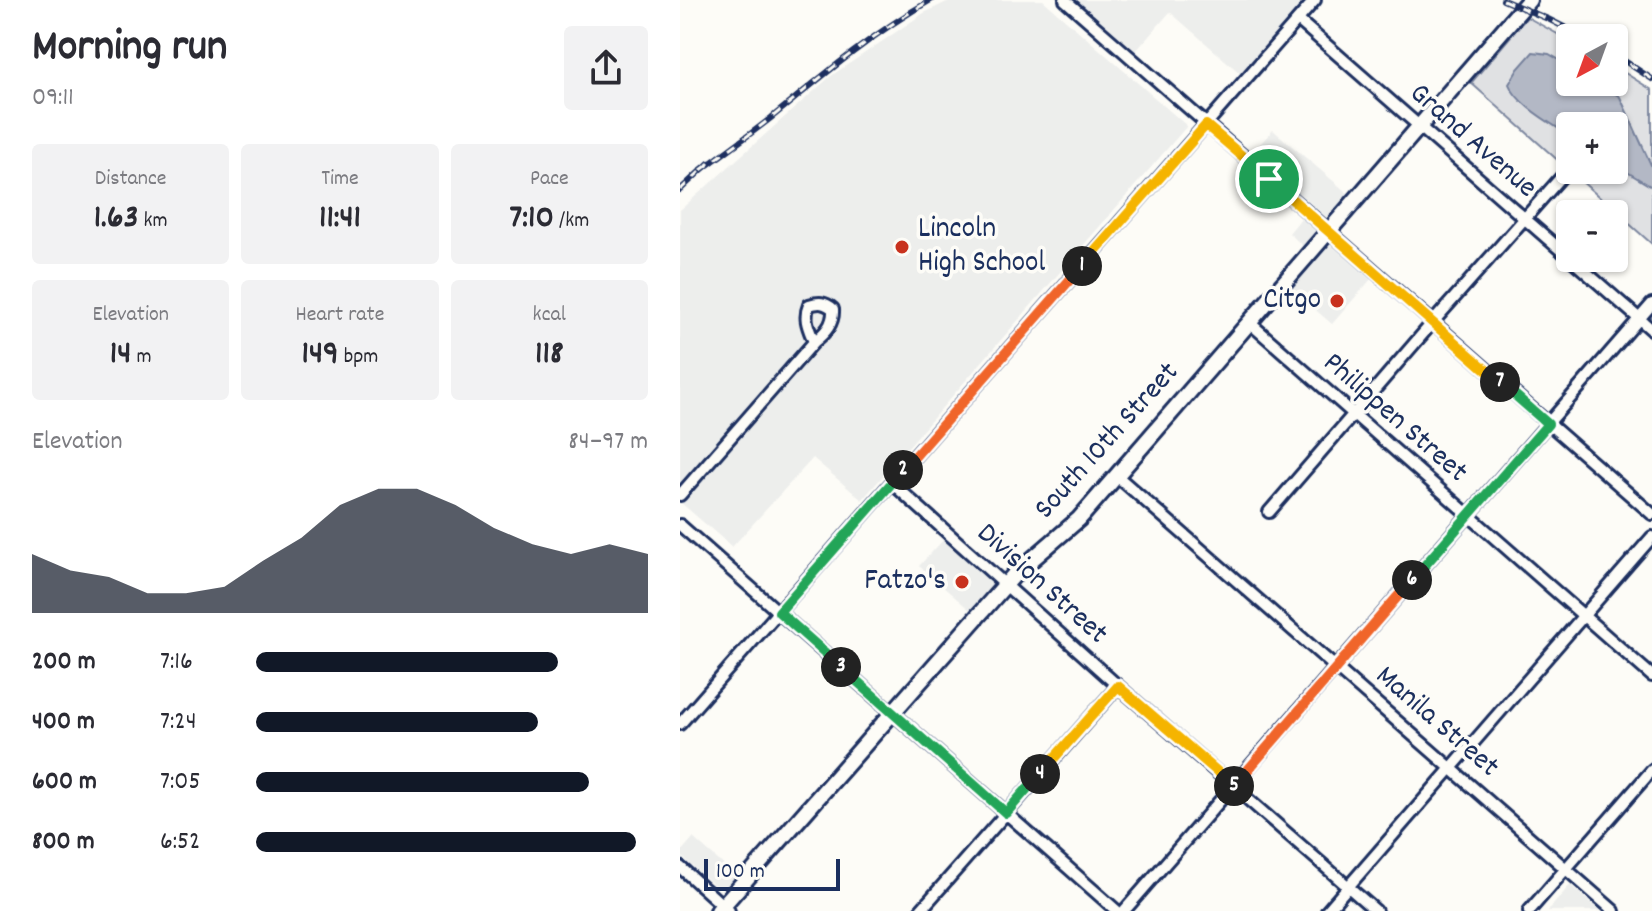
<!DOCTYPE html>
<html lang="en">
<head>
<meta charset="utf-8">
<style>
  body { margin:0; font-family:Dekko,sans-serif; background:#f2f2f3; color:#2b2b33; height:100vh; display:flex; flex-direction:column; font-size:30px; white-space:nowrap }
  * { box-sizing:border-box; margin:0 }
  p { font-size:26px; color:#7c7c81 }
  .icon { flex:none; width:44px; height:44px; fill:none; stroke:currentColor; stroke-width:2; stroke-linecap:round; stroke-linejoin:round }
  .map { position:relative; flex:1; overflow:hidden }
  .details { display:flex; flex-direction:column; background:#fff; width:680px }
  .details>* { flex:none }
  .needle { width:52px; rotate:221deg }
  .tools { position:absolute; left:876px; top:24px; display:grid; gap:16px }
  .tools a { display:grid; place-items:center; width:72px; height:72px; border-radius:8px; background:#fff; box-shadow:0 2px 6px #0004; font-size:40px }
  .scale { position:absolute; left:24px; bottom:20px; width:136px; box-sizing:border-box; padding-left:8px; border:4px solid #1b2f5e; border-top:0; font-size:22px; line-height:28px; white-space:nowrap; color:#1b2f5e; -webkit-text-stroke:6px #fdfcf7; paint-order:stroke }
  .pin { position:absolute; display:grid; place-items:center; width:68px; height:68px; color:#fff; margin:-34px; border:4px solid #fff; border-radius:50%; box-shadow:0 2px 8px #0007 }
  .km { position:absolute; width:40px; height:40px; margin:-20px; border-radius:50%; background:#222; color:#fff; font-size:22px; line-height:40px; text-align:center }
  .round { display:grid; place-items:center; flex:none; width:84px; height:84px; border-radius:8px; background:#f2f2f3 }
  .summary { display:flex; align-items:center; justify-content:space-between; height:136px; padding:0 32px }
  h1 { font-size:44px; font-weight:800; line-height:60px }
  .stats { display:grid; grid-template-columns:repeat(3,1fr); gap:12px; height:136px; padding:8px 32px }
  .stats div { display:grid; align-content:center; border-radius:8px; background:#f2f2f3; text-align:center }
  .stats b { font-size:34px; font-weight:800 }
  .stats small { font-size:22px; font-weight:400 }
  .stats p { font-size:22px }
  .chart { height:224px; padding:16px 32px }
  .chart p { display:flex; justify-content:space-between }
  .chart svg { width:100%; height:144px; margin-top:8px; fill:#111827; opacity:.7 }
  ul { padding:0 32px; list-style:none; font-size:26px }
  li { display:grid; grid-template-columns:128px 96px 1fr; align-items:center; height:60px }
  li i { height:20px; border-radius:10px; background:#111827 }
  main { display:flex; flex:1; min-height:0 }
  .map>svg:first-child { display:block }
  .built { fill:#edeeec }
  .green { fill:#e0e1e3; stroke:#7e88a0; stroke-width:2; fill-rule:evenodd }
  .water { fill:#b3b8c5; stroke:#76819c; stroke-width:2 }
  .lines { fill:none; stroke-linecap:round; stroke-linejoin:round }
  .street-casing { stroke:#1b2f5e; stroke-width:16 }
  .secondary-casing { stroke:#1b2f5e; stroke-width:20 }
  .street { stroke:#fdfcf7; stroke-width:10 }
  .secondary { stroke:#fdfcf7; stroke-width:14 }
  .rail-casing { stroke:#1b2f5e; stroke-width:6 }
  .rail { stroke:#fdfcf7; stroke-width:3; stroke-dasharray:9; stroke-linecap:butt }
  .split-1-casing { stroke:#fff; stroke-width:16 }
  .split-2-casing { stroke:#fff; stroke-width:16 }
  .split-3-casing { stroke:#fff; stroke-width:16 }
  .split-4-casing { stroke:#fff; stroke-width:16 }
  .split-5-casing { stroke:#fff; stroke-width:16 }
  .split-6-casing { stroke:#fff; stroke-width:16 }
  .split-7-casing { stroke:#fff; stroke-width:16 }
  .split-8-casing { stroke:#fff; stroke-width:16 }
  .split-1 { stroke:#f5b400; stroke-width:10 }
  .split-2 { stroke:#f0652b; stroke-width:10 }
  .split-3 { stroke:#22a559; stroke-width:10 }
  .split-4 { stroke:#22a559; stroke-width:10 }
  .split-5 { stroke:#f5b400; stroke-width:10 }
  .split-6 { stroke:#f0652b; stroke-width:10 }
  .split-7 { stroke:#22a559; stroke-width:10 }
  .split-8 { stroke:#f5b400; stroke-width:10 }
  .poi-dot { fill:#c8321e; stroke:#fdfcf7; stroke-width:3 }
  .labels { text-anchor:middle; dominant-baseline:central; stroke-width:7; stroke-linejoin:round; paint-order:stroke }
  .street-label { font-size:30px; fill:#1b2f5e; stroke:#fdfcf7 }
  .poi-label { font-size:30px; fill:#1b2f5e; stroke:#fdfcf7; text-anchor:end }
</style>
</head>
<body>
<main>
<section class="details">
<div class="summary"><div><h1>Morning run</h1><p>09:11</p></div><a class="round"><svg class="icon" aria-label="share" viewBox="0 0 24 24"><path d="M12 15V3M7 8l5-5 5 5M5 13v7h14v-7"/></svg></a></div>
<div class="stats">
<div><p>Distance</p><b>1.63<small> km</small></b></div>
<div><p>Time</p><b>11:41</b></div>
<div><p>Pace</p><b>7:10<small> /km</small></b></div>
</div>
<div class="stats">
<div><p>Elevation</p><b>14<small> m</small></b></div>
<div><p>Heart rate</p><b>149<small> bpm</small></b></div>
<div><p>kcal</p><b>118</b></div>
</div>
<div class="chart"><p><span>Elevation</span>84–97 m</p>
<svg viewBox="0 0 160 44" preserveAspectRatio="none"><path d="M0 44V26L10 31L20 33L30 38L40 38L50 36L60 28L70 21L80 11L90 6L100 6L110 11L120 18L130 23L140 26L150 23L160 26V44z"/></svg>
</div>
<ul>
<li><b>200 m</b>7:16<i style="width:77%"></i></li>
<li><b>400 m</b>7:24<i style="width:72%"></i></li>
<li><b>600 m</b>7:05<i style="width:85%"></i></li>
<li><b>800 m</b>6:52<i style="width:97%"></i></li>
</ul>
</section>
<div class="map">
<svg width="972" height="911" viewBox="0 0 972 911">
  <rect width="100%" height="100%" fill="#fdfcf7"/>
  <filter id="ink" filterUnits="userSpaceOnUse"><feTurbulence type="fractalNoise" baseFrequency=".0125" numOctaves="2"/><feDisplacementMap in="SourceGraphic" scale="16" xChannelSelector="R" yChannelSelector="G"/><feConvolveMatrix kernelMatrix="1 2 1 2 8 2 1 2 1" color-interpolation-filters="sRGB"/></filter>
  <g filter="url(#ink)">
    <!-- built -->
    <g class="built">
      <polygon points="271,0 363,0 507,126 182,500 133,458 52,547 0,502 0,210 151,76 244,13"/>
      <polygon points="397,0 625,0 561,74 490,12 456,51"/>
      <polygon points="593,130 671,196 625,248 609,233 632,205 572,153"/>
      <polygon points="653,245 692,278 652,324 611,289 646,248"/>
      <polygon points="266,537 315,582 291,611 239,566"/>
      <polygon points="13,838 56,876 47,887 43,889 36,887 0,855 0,853"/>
      <polygon points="890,885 920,911 868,911"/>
    </g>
    <!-- green -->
    <path class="green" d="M847 17 890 41V82H934V66L972 90V244L791 83ZM890 126H934V170H890Z"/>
    <!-- water -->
    <path class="water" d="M853 52 869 54 890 66V82H918L940 97 972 167V187L934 164V126H890V136C871 123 837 105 829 84L838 69Z"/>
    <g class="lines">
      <defs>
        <g id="street">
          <polyline points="385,0 972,514"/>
          <polyline points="618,20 972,330"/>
          <polyline points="570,323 972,676"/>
          <polyline points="437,476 934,911"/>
          <polyline points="212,483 438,686 696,911"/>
          <path d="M0 495 134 342C145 333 154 324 153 309 145 302 139 302 129 305 123 319 129 329 134 342"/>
          <polyline points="589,512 753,322 884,174"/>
          <polyline points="0,525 437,911"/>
          <polyline points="0,724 635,0"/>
          <polyline points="0,867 49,911"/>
          <polyline points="240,911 438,686"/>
          <polyline points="444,911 972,304"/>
          <polyline points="647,911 972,537"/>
          <polyline points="849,911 972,770"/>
        </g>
        <polyline id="secondary" points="38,911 334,575 399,519 849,0"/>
      </defs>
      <!-- street casing -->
      <use href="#street" class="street-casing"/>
      <!-- secondary casing -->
      <use href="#secondary" class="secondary-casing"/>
      <!-- street -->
      <use href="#street" class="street"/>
      <!-- secondary -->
      <use href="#secondary" class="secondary"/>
      <defs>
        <g id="rail">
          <polyline points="823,0 868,19 906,38"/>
          <polyline points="934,54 972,79"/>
          <path d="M21 170C44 153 68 136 91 118 142 76 193 33 251 0"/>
          <polyline points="0,190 29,163"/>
        </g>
      </defs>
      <!-- rail casing -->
      <use href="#rail" class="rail-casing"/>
      <!-- rail -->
      <use href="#rail" class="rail"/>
    </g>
  </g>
  <g class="lines" filter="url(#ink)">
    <defs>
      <polyline id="split-1" points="402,266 526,125 589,179"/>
      <polyline id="split-2" points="223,470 402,266"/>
      <polyline id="split-3" points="161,667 99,612 223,470"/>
      <polyline id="split-4" points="161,667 326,813 360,774"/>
      <polyline id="split-5" points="360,774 438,686 554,786"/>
      <polyline id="split-6" points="554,786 732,580"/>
      <polyline id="split-7" points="732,580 868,424 820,382"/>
      <polyline id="split-8" points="589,179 820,382"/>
    </defs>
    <!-- split-1 casing -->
    <use href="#split-1" class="split-1-casing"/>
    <!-- split-2 casing -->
    <use href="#split-2" class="split-2-casing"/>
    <!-- split-3 casing -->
    <use href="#split-3" class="split-3-casing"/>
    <!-- split-4 casing -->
    <use href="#split-4" class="split-4-casing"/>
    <!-- split-5 casing -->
    <use href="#split-5" class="split-5-casing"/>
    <!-- split-6 casing -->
    <use href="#split-6" class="split-6-casing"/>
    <!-- split-7 casing -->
    <use href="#split-7" class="split-7-casing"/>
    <!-- split-8 casing -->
    <use href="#split-8" class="split-8-casing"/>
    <!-- split-1 -->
    <use href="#split-1" class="split-1"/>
    <!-- split-2 -->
    <use href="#split-2" class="split-2"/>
    <!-- split-3 -->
    <use href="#split-3" class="split-3"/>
    <!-- split-4 -->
    <use href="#split-4" class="split-4"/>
    <!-- split-5 -->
    <use href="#split-5" class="split-5"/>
    <!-- split-6 -->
    <use href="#split-6" class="split-6"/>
    <!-- split-7 -->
    <use href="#split-7" class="split-7"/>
    <!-- split-8 -->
    <use href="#split-8" class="split-8"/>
  </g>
  <!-- markers -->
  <g class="poi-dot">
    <circle cx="222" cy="247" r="8"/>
    <circle cx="657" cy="301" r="8"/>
    <circle cx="282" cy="582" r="8"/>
  </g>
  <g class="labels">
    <!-- street labels -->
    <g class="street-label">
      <text transform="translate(792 142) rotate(41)">Grand Avenue</text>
      <text transform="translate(714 419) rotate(41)">Philippen Street</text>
      <text transform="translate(428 442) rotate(-48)">South 10th Street</text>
      <text transform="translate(361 585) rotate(42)">Division Street</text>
      <text transform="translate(756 723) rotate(41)">Manila Street</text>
    </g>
    <!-- poi labels -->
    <g class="poi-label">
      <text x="238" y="230" text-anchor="start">Lincoln<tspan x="238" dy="34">High School</tspan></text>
      <text x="641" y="301">Citgo</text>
      <text x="266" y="582">Fatzo's</text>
    </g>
  </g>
</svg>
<div class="tools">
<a><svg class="needle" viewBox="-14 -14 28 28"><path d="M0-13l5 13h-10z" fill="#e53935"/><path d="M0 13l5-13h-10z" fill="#7c7c81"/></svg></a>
<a>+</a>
<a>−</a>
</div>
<div class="scale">100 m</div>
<div class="pin" style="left:589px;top:179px;background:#1e9e55"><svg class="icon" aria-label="arrive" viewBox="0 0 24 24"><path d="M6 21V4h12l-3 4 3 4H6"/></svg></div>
<b class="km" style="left:402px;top:266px">1</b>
<b class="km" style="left:223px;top:470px">2</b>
<b class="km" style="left:161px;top:667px">3</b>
<b class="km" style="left:360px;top:774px">4</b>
<b class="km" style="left:554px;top:786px">5</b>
<b class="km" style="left:732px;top:580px">6</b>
<b class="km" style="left:820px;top:382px">7</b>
</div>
</main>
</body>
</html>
